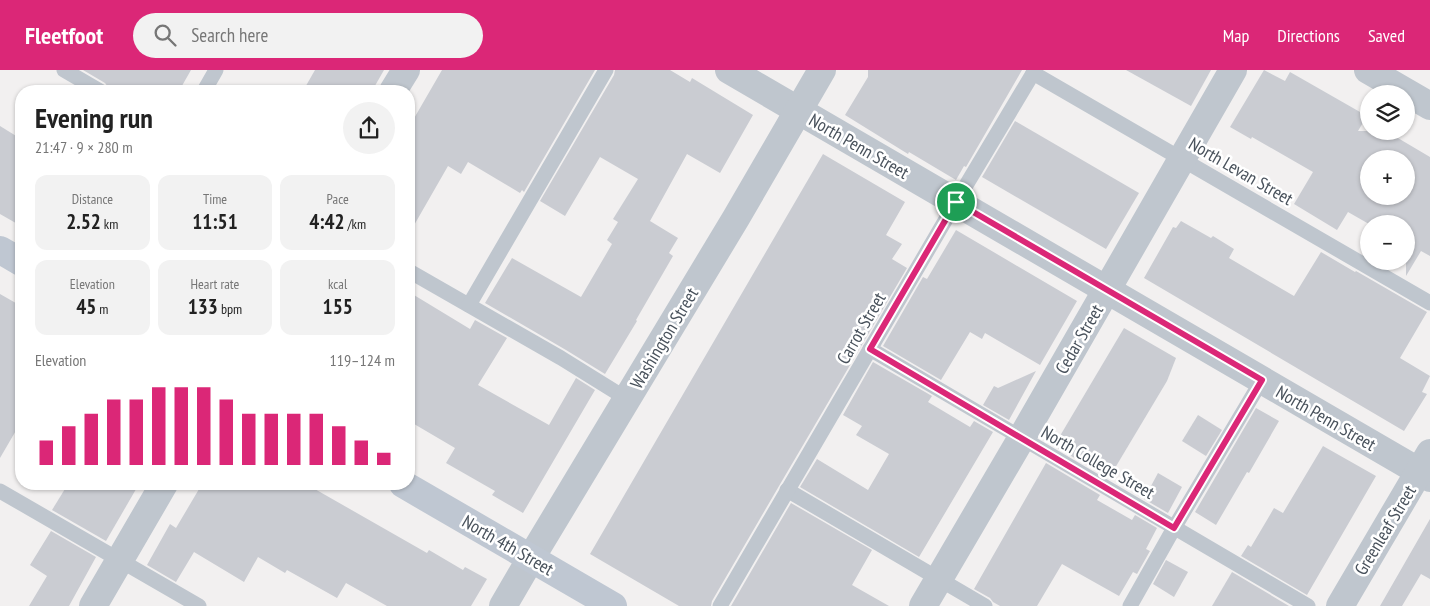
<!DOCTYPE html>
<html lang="en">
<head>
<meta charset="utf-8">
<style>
  body { margin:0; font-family:"PT Sans Narrow",sans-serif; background:#f2f2f2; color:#222; height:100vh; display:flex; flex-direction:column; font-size:19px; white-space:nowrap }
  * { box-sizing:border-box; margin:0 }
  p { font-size:16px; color:#767676 }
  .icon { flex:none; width:28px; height:28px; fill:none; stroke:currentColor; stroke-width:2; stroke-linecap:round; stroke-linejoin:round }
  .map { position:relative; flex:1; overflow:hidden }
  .side { position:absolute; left:15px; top:15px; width:400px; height:405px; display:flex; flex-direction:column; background:#fff; border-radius:20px; box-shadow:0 1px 4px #0004 }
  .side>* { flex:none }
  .buttons { position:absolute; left:1360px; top:15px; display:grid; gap:10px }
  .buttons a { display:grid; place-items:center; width:55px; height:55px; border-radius:50%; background:#fff; box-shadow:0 1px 4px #0004; font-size:25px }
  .pin { position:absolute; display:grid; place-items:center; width:42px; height:42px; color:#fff; margin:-21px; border:2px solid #fff; border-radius:50%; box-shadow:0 1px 5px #0007 }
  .round { display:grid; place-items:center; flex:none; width:52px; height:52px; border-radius:26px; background:#f2f2f2 }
  .overview { display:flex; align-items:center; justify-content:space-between; height:85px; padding:0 20px }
  h1 { font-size:28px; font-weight:600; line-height:38px }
  .metrics { display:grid; grid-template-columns:repeat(3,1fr); gap:8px; height:85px; padding:5px 20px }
  .metrics div { display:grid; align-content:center; border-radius:12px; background:#f2f2f2; text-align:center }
  .metrics b { font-size:21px; font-weight:600 }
  .metrics small { font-size:14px; font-weight:400 }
  .metrics p { font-size:14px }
  .chart { height:140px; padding:10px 20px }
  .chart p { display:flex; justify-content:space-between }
  .chart svg { width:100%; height:90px; margin-top:5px; stroke:#db2777; stroke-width:6 }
  header { display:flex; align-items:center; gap:30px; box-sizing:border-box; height:70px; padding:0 25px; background:#db2777; color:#fff }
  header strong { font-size:24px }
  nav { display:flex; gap:28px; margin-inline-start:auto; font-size:18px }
  .search { width:350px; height:45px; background:#f2f2f2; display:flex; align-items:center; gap:12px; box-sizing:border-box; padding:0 18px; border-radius:28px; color:#767676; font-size:19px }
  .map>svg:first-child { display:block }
  .building { fill:#caccd2; fill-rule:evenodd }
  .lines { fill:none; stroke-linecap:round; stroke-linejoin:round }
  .lane { stroke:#bfc6ce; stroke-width:15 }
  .street { stroke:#bfc6ce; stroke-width:28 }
  .secondary { stroke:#bfc7d2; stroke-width:28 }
  .route-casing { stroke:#fff; stroke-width:10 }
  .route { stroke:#db2777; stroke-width:6 }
  .labels { text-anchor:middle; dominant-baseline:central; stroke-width:5; stroke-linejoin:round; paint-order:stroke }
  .street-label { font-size:18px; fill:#49525c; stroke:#fff }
</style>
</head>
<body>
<header>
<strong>Fleetfoot</strong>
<div class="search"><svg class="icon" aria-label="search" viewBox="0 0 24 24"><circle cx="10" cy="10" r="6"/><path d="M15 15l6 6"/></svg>Search here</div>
<nav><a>Map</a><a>Directions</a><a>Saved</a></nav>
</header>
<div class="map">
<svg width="1430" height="536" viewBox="0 0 1430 536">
  <rect width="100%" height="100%" fill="#f2f0f0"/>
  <!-- building -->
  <g class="building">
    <polygon points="83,0 191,0 179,21 109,21 108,17 105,13"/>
    <polygon points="315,0 384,0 372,21 303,21"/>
    <polygon points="442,0 595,0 524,122 522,120 520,123 468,92 461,104 448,96 409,164 409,57"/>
    <polygon points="615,0 670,0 690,12 692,8 753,45 720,103 687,84 650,151 678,168 669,183 673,186 636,250 637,251 605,304 566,280 485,233 512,188 581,227 612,174 607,170 618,152 613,149 638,109 600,87 565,146 540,131 614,5"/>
    <polygon points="868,0 1022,0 966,97 964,96 956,110 909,82 908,84 845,45 868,7"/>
    <polygon points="1126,0 1211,0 1191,36"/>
    <path d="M1264 0 1285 11 1290 2 1367 46 1358 61H1386L1430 87V186L1421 181 1406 206V154H1369L1348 142 1337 160 1294 134 1313 102 1252 67 1251 69 1230 57ZM1369 89H1406V126H1369Z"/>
    <polygon points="1015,51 1139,123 1106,179 982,107"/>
    <polygon points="0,56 21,69 21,156 0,144"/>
    <polygon points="823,84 905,132 886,165 902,174 892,189 907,198 779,416 712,531 711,536 679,536 590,484"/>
    <polygon points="1181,151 1211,168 1213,166 1234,179 1229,188 1294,226 1321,182 1355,202 1356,201 1427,242 1400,288 1430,306 1422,322 1427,324 1404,361 1144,208 1173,157 1176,158"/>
    <polygon points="956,160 1077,231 1040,295 985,263 982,269 970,262 941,310 883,276 923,207 927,209"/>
    <polygon points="409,222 470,259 475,250 507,268 478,315 549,355 576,308 595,320 523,443 492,425 495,421 446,393 455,378 409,351"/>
    <polygon points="0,224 21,236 21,352 0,388"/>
    <polygon points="1124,258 1176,288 1167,311 1109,408 1054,376"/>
    <polygon points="873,292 932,326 928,332 970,357 974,351 993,362 919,487 800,417 817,389 868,420 889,384 856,365 862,356 843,345"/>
    <polygon points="1036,301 1009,350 983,335 994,316 998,318"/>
    <polygon points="1256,338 1279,351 1249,403 1247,402 1216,455 1195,442"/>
    <polygon points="1198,345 1222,360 1206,386 1182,371"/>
    <polygon points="1323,376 1376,406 1307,525 1241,486 1248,475 1251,477 1274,438 1283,443"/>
    <polygon points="1046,393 1100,425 1097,430 1132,450 1135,445 1157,458 1146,479 1150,481 1137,504 1133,502 1119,526 1062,494 1037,536 1000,536 993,532 990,528 974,519"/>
    <polygon points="1158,403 1182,417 1168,443 1144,429"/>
    <polygon points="68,414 139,414 106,471 52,440"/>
    <polygon points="202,414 306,414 427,483 429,480 463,500 465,497 487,509 471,536 387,536 346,513 337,528 287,500 285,503 258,487 244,512 194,482 176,512 147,495 170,454 176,458"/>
    <polygon points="791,433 872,480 852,515 889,536 731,536"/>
    <polygon points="1430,449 1430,509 1421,504 1402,536 1380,536"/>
    <polygon points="51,461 96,487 69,536 29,536 47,506 30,495"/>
    <polygon points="1166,490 1188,502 1174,527 1153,514"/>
    <polygon points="1232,502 1289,536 1212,536"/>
  </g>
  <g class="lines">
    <!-- lane -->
    <g class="lane">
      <polyline points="64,0 100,21"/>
      <polyline points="1033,3 1430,233"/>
      <polyline points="204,21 216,0"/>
      <polyline points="409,201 561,288 627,329"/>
      <polyline points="469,235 606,0"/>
      <polyline points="870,279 1308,536"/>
      <polyline points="787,420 985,536"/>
      <polyline points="0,421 199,536"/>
      <polyline points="720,536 956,132 1035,0"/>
      <polyline points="1130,536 1174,458 1262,310"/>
    </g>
    <!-- street -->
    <g class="street">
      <polyline points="729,0 1430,408"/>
      <polyline points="1368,0 1430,36"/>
      <polyline points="393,21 406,0"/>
      <polyline points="93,536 164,414"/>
      <polyline points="503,536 531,488 736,148 822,0"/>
      <polyline points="923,536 1021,369 1233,0"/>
      <polyline points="1340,536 1430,383"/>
    </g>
    <!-- secondary -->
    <g class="secondary">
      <polyline points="0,180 21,192"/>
      <polyline points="403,414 613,536"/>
    </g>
  </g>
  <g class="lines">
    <defs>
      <polygon id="route" points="956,132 1262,310 1174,458 870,279"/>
    </defs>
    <!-- route casing -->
    <use href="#route" class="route-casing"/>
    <!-- route -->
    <use href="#route" class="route"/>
  </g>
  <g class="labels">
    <!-- street labels -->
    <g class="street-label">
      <text transform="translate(859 76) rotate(30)">North Penn Street</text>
      <text transform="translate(1241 101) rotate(30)">North Levan Street</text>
      <text transform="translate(861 258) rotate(-60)">Carrot Street</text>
      <text transform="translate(664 268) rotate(-59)">Washington Street</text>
      <text transform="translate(1079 269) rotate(-60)">Cedar Street</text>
      <text transform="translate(1326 348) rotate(30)">North Penn Street</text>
      <text transform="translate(1098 392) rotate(30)">North College Street</text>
      <text transform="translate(1385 460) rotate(-59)">Greenleaf Street</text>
      <text transform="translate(508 475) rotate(30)">North 4th Street</text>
    </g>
  </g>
</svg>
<div class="buttons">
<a><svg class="icon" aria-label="layers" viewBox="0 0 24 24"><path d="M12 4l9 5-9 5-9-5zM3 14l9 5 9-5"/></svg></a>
<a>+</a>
<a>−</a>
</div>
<div class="pin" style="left:956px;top:132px;background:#1e9e55"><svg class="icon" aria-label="arrive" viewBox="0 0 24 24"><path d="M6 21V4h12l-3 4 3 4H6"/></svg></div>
<section class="side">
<div class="overview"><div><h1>Evening run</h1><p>21:47 · 9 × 280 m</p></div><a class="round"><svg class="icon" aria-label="share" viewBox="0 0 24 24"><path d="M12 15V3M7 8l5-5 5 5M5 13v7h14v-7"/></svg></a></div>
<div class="metrics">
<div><p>Distance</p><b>2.52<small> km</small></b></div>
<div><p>Time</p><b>11:51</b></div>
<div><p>Pace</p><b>4:42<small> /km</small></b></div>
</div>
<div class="metrics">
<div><p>Elevation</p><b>45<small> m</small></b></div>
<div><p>Heart rate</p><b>133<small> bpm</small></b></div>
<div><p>kcal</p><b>155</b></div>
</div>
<div class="chart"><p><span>Elevation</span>119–124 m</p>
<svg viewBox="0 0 160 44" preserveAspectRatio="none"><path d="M5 44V32M15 44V25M25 44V19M35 44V12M45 44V12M55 44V6M65 44V6M75 44V6M85 44V12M95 44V19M105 44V19M115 44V19M125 44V19M135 44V25M145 44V32M155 44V38"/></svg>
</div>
</section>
</div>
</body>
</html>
